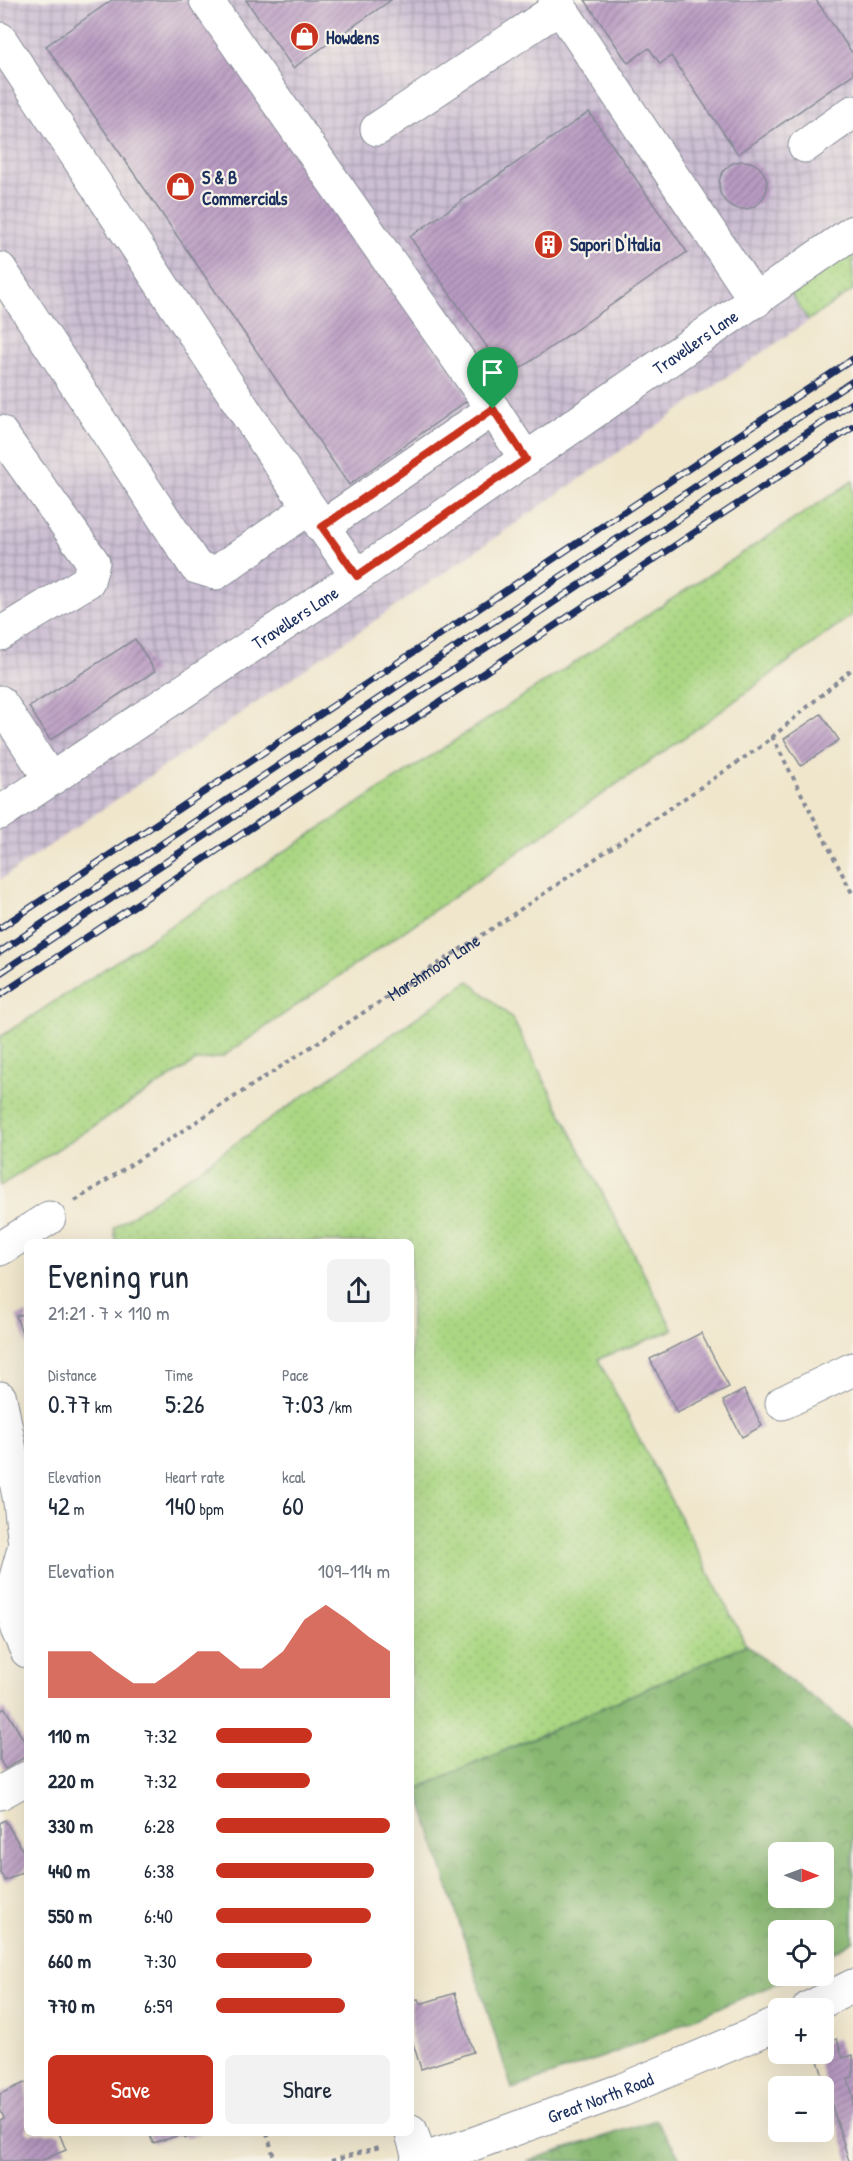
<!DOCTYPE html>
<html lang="en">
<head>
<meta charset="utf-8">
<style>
  body { margin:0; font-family:"Patrick Hand",sans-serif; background:#f2f2f3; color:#1f2937; height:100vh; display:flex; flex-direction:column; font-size:22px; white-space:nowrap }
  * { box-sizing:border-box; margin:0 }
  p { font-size:20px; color:#747a83 }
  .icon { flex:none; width:33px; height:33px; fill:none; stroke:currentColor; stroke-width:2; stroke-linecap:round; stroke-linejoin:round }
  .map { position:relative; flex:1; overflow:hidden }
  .details { position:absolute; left:24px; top:1239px; width:390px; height:897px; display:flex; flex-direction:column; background:#fff; border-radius:9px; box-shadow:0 6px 24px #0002 }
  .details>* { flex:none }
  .needle { width:39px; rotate:91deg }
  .buttons { position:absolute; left:768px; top:1842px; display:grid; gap:12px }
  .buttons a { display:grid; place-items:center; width:66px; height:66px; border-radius:9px; background:#fff; box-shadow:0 6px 24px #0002; font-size:30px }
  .pin { position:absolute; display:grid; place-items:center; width:51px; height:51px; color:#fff; margin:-62px -26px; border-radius:50% 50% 50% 0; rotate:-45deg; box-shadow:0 0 6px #0007 }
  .pin .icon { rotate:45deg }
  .round { display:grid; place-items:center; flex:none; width:63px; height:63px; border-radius:9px; background:#f2f2f3 }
  .head { display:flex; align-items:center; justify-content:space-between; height:102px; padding:0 24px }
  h1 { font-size:33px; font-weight:600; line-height:45px }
  .stats { display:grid; grid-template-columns:repeat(3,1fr); gap:9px; height:102px; padding:6px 24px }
  .stats div { display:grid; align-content:center }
  .stats b { font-size:26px; font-weight:600 }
  .stats small { font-size:16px; font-weight:400 }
  .stats p { font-size:16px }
  .chart { height:168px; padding:12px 24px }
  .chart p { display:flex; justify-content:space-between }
  .chart svg { width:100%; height:108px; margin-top:6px; fill:#c8321e; opacity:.7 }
  .action { display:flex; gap:12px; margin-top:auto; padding:12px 24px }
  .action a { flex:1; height:69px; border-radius:9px; background:#c8321e; color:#fff; font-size:24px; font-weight:600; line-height:69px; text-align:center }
  .action a+a { background:#f2f2f3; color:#1f2937 }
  ul { padding:0 24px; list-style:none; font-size:20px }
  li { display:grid; grid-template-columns:96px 72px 1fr; align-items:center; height:45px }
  li i { height:15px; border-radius:8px; background:#c8321e }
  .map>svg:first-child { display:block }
  .industrial { fill:url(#industrial-grid) }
  .grass { fill:url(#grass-dots); stroke:#638370; stroke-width:1.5 }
  .forest { fill:url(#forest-crowns); stroke:#527468; stroke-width:1.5; fill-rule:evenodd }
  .building { fill:url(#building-hatch) }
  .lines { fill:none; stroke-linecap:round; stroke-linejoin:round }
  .minor-casing { stroke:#868a95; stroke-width:35 }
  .major-casing { stroke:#868a95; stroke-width:35 }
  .path { stroke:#868a95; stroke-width:4; stroke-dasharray:4.5 4.5; stroke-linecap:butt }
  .minor { stroke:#fff; stroke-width:33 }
  .major { stroke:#fff; stroke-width:33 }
  .rail-casing { stroke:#1b2f5e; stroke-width:7 }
  .rail { stroke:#f7f3e8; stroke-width:4.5; stroke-dasharray:14; stroke-linecap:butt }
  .route-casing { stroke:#fff; stroke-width:12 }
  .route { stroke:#c8321e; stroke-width:8 }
  .labels { text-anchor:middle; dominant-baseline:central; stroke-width:4.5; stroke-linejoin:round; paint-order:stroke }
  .poi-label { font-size:18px; font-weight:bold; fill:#1b2f5e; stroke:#f7f3e8; text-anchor:start }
  .street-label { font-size:18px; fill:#1b2f5e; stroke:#f7f3e8 }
</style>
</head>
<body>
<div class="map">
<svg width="853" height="2161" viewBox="0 0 853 2161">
  <defs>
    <pattern id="industrial-grid" width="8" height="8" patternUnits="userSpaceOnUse" patternTransform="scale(1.5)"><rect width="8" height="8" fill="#ccbed3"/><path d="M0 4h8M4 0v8" fill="none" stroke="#a59bae"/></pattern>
    <pattern id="grass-dots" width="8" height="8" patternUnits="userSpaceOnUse" patternTransform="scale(1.5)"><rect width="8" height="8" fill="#abd783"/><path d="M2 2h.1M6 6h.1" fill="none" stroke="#93b974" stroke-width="1.8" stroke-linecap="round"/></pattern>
    <pattern id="forest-crowns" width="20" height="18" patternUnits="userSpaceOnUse" patternTransform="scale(1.5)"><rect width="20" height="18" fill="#88b871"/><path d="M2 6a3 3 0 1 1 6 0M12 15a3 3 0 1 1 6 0" fill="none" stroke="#6e9660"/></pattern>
    <pattern id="building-hatch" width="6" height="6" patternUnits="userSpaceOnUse" patternTransform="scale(1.5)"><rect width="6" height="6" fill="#b99bc2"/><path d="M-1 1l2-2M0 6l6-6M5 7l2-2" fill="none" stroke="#967fa1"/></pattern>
  </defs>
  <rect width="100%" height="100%" fill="#f7f3e8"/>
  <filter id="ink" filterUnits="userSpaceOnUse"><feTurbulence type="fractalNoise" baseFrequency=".0167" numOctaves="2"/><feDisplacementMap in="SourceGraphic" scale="12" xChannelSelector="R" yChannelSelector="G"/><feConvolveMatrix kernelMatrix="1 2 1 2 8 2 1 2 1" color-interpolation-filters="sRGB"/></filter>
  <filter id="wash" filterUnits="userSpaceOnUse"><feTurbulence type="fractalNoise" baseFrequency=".008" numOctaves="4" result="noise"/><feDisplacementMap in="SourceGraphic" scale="24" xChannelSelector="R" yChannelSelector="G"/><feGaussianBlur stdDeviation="1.35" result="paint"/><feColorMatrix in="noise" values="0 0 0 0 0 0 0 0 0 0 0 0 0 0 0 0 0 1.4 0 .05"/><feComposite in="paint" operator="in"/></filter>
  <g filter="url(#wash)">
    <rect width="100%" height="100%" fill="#f0e6cc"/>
    <!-- industrial -->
    <polygon class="industrial" points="0,0 853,0 853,290 0,880"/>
    <!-- grass -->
    <g class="grass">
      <polygon points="853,252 853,290 808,320 791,294"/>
      <polygon points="853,481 853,614 695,730 222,1057 196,1061 0,1186 0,1037"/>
      <polygon points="469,981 512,1018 673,1330 598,1359 746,1645 411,1791 411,1242 116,1242 114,1228"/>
    </g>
    <!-- forest -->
    <g class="forest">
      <path d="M746 1645 853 1729V1941L824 1958V1930H778V1976H794L611 2054 512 2089 417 1789ZM778 1852H824V1898H778Z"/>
      <polygon points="656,2120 682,2161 527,2161"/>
    </g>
    <g id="blocks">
      <!-- building -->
      <g class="building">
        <polygon points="112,0 193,0 468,400 349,485 46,46"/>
        <polygon points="246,0 391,0 293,68"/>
        <polygon points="585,0 816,0 853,54 853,74 738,154 671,56 660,64 649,48 628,63"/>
        <polygon points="589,112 687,252 508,377 410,237"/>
        <circle cx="743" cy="185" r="24"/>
        <polygon points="135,639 155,671 50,740 29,707"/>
        <polygon points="821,714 839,740 801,766 784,739"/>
        <polygon points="27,1313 27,1347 16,1316"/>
        <polygon points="701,1333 729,1387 677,1413 650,1359"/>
        <polygon points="744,1390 762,1426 742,1437 723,1401"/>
        <polygon points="5,1708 27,1746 27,1756 5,1769 0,1760 0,1711"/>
        <polygon points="5,1820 27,1858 27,1869 5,1881 0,1872 0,1823"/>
        <polygon points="455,1993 473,2052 421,2069 411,2037 411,2001 418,1999 420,2004"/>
        <polygon points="837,2039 843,2058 853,2055 853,2077 848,2079 853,2096 853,2161 849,2161 816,2054 824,2054 824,2043"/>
        <polygon points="27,2082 27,2133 59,2133 66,2150 40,2161 0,2161 0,2120 4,2118 0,2109 0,2094"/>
        <polygon points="149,2133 200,2133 200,2134 185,2138 184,2134 153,2143"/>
      </g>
    </g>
  </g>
  <g filter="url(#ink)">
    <use href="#blocks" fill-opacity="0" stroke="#868a95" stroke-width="1.5"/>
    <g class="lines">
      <defs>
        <g id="minor">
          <polyline points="206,0 493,409 322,527"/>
          <polyline points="555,0 756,301"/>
          <polyline points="0,39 287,475 357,576"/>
          <polyline points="377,129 560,7"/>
          <polyline points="805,146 853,112"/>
          <polyline points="0,269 196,567 216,573 309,508"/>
          <polyline points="493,409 526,459"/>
          <polyline points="0,432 93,562 88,581 0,634"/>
          <polyline points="0,702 50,779"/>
          <path id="s2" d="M0 813 357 576 853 232"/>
          <polyline points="0,1249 49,1218"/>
          <polyline points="0,1398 20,1502 25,1545 12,1592 17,1629 27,1651"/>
          <polyline points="782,1403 853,1369"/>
          <polyline points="0,1793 27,1778"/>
          <polyline points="411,2131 420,2160"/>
        </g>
        <g id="major">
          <polyline points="809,2008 853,1986"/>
          <path id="s3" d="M417 2161 473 2144 622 2090 778 2024"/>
        </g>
      </defs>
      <!-- minor casing -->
      <use href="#minor" class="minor-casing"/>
      <!-- major casing -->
      <use href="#major" class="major-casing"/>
      <!-- path -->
      <g class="path">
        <polyline points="772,736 853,895"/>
        <path id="s1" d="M75 1201 499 924 763 745 853 668"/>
        <polyline points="267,2133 275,2161"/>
        <polyline points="331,2161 383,2146"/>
      </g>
      <!-- minor -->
      <use href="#minor" class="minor"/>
      <!-- major -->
      <use href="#major" class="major"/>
      <defs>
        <g id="rail">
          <polyline points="0,928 853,359"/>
          <polyline points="0,952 853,381"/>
          <polyline points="0,973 853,402"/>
          <polyline points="0,995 853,427"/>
        </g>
      </defs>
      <!-- rail casing -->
      <use href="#rail" class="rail-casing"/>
      <!-- rail -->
      <use href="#rail" class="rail"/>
    </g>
  </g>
  <g class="lines" filter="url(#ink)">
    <defs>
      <polygon id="route" points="493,409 526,459 357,576 322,527"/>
    </defs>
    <!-- route casing -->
    <use href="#route" class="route-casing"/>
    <!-- route -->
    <use href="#route" class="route"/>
  </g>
  <!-- icons -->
  <defs>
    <symbol id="shop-disc" viewBox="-11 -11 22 22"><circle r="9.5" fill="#c8321e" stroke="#f7f3e8"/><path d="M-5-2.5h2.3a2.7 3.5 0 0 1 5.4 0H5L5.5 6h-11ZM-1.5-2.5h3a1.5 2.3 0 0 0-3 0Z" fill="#fff"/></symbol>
    <symbol id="building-disc" viewBox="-11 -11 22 22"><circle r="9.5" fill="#c8321e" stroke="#f7f3e8"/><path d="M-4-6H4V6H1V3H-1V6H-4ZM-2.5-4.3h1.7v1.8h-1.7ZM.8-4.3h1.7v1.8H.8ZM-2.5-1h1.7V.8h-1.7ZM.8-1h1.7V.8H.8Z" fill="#fff"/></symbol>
  </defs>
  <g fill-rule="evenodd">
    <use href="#shop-disc" x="288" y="20" width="33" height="33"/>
    <use href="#shop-disc" x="164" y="170" width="33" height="33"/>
    <use href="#building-disc" x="532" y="228" width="33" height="33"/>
  </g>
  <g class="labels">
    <!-- poi labels -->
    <g class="poi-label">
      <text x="326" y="37">Howdens</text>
      <text x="202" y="177">S &amp; B<tspan x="202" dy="21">Commercials</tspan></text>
      <text x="570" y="244">Sapori D'Italia</text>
    </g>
    <!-- street labels -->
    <g class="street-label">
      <text stroke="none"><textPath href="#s2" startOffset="840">Travellers Lane</textPath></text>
      <text stroke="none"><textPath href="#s2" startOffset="354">Travellers Lane</textPath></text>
      <text stroke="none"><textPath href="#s1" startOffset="428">Marshmoor Lane</textPath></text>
      <text stroke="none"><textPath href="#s3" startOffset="194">Great North Road</textPath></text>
    </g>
  </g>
</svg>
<div class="buttons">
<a><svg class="needle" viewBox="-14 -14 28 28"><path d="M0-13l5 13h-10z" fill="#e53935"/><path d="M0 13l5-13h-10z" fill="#747a83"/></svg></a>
<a><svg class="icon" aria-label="locate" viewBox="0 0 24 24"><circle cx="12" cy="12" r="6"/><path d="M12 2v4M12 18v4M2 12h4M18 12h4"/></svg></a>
<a>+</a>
<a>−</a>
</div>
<div class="pin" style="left:493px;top:409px;background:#1e9e55"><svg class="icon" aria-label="arrive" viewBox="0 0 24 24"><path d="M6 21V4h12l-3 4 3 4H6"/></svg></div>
<section class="details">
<div class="head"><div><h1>Evening run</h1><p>21:21 · 7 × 110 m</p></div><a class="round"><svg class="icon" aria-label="share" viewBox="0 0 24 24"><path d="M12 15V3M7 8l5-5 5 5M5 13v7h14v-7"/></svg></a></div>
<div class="stats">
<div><p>Distance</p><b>0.77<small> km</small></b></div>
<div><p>Time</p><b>5:26</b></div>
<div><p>Pace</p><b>7:03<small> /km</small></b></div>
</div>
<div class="stats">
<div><p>Elevation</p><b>42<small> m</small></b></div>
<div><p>Heart rate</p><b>140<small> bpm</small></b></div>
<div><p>kcal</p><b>60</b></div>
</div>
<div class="chart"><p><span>Elevation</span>109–114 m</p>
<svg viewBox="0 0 160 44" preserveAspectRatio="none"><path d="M0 44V25L10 25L20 25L30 32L40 38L50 38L60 32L70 25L80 25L90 32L100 32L110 25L120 12L130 6L140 12L150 19L160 25V44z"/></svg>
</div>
<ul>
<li><b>110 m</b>7:32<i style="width:55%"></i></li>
<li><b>220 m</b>7:32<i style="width:54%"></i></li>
<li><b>330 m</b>6:28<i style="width:100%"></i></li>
<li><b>440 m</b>6:38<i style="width:91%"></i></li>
<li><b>550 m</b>6:40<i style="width:89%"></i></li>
<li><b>660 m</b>7:30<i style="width:55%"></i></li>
<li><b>770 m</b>6:59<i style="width:74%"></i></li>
</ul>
<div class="action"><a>Save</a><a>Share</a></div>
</section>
</div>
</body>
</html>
